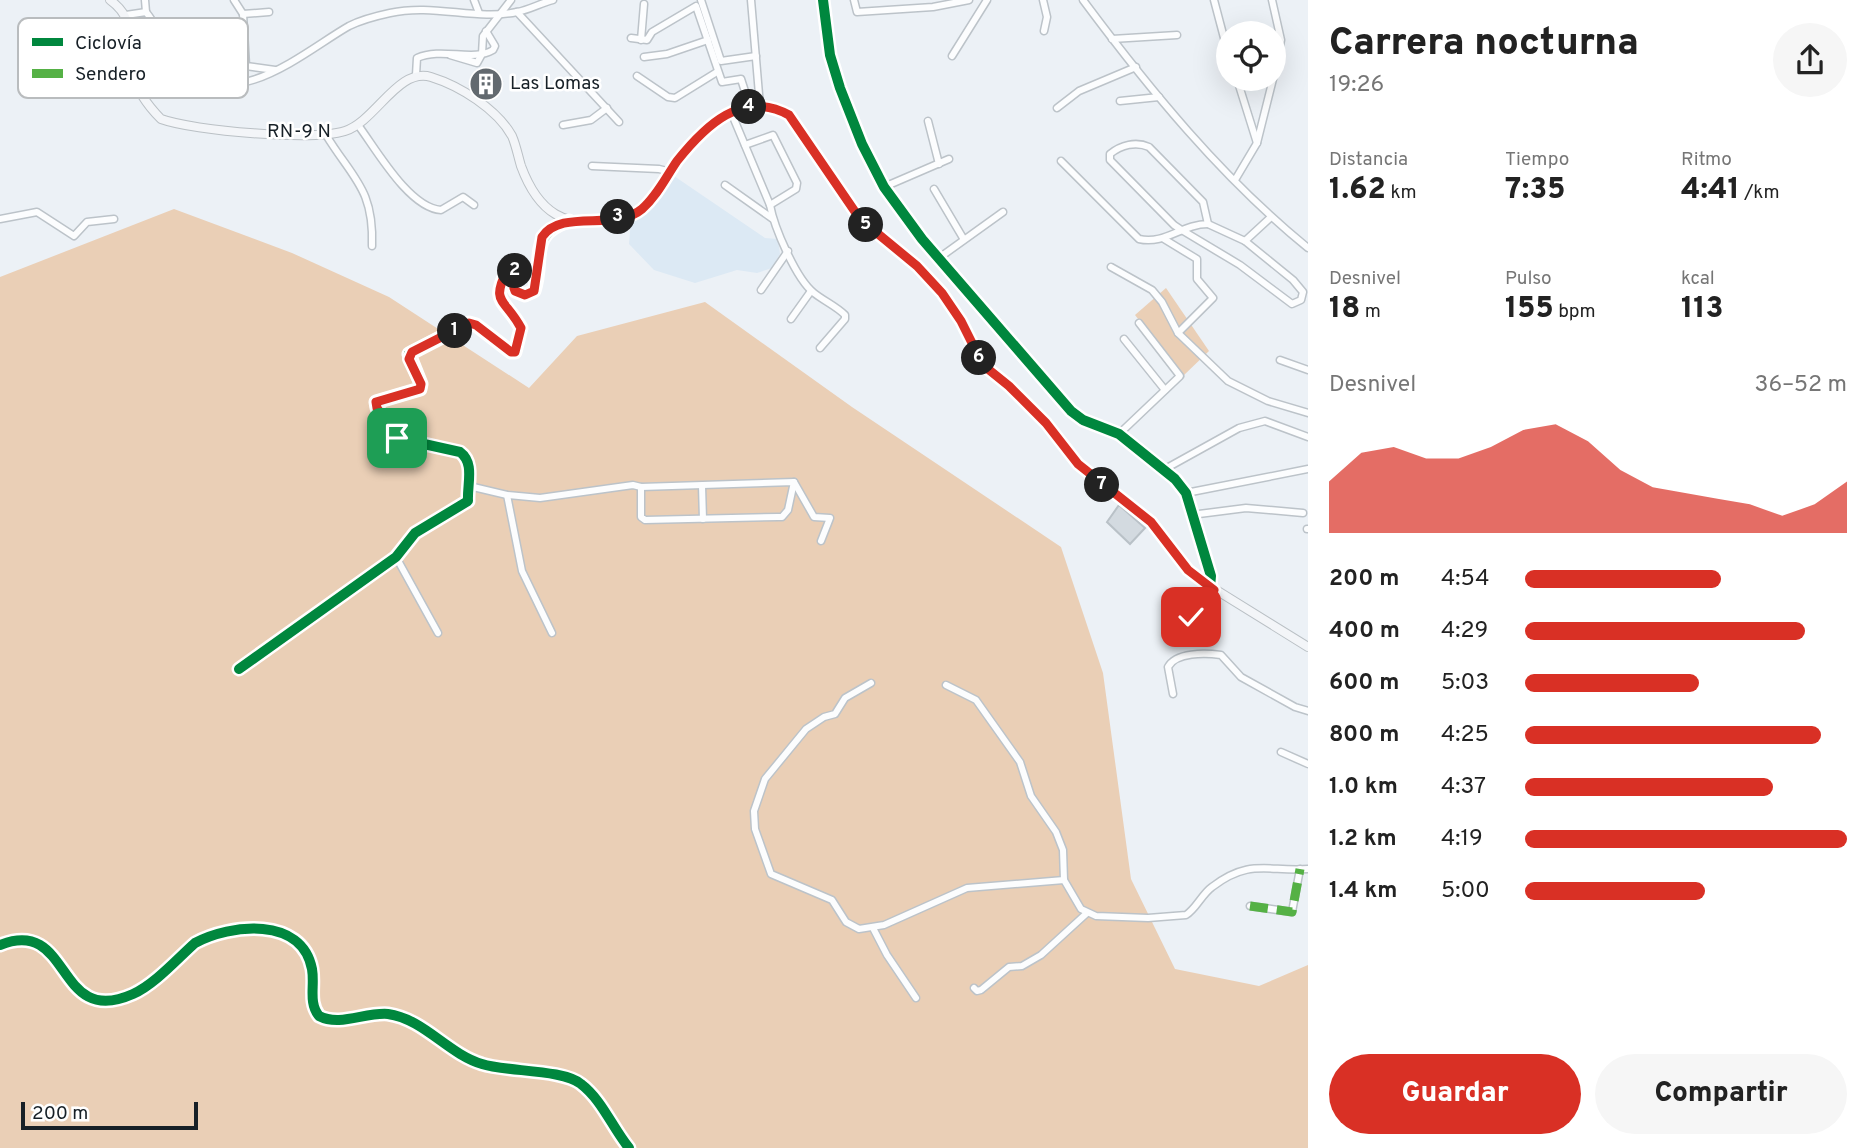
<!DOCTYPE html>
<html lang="es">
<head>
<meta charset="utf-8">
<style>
  body { margin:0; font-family:Overpass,sans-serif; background:#f6f6f6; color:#222; height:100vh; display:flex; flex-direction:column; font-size:26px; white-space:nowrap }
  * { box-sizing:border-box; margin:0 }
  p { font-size:23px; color:#767676 }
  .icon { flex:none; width:38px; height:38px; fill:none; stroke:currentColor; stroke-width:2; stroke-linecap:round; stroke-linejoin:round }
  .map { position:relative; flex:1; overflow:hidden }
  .panel { display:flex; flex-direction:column; background:#fff; width:560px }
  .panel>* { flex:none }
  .buttons { position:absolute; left:1216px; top:21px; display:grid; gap:14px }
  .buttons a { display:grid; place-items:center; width:70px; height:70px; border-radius:50%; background:#fff; box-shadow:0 7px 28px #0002; font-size:35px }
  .scale { position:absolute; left:21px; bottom:18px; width:177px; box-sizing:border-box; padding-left:7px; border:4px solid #172027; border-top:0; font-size:19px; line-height:24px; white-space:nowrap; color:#172027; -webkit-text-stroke:5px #fff; paint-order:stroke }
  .pin { position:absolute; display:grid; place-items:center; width:60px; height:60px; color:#fff; margin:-30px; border-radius:14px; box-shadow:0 4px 10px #0006 }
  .km { position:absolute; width:35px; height:35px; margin:-18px; border-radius:50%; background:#222; color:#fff; font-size:19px; line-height:35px; text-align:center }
  .round { display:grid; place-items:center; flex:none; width:74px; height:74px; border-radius:37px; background:#f6f6f6 }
  .summary { display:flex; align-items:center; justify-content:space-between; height:119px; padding:0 21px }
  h1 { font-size:38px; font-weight:800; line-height:52px }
  .stats { display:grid; grid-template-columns:repeat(3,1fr); gap:10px; height:119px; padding:7px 21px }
  .stats div { display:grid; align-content:center }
  .stats b { font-size:30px; font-weight:800 }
  .stats small { font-size:19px; font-weight:400 }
  .stats p { font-size:19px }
  .chart { height:196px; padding:14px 21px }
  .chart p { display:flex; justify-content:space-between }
  .chart svg { width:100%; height:126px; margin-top:7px; fill:#d93025; opacity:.7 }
  .cta { display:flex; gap:14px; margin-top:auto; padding:14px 21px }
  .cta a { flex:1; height:80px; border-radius:42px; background:#d93025; color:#fff; font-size:28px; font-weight:800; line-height:80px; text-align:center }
  .cta a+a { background:#f6f6f6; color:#222 }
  ul { padding:0 21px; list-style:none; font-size:23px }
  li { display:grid; grid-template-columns:112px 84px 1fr; align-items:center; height:52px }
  li i { height:18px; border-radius:9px; background:#d93025 }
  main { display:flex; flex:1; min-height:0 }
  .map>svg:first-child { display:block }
  .built { fill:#dce9f4 }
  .green { fill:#eacfb6 }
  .building { fill:#d3dae0; stroke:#b9c1c7; stroke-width:2 }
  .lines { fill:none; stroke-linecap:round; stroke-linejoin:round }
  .minor-casing { stroke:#bcc3c9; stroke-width:9 }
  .major-casing { stroke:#bac0c5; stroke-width:10 }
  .minor { stroke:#fcfdfe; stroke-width:6 }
  .major { stroke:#f3f5f8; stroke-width:8 }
  .quiet { stroke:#55b145; stroke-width:9; stroke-dasharray:18 9; stroke-linecap:butt }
  .cycleway-casing { stroke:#fff; stroke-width:15 }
  .cycleway { stroke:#00873e; stroke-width:10 }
  .route-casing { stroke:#fff; stroke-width:14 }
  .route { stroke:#d93025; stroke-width:9 }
  .labels { text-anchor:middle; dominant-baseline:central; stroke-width:5; stroke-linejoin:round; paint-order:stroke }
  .poi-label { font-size:19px; fill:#172027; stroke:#fff; text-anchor:start }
  .street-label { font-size:19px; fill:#172027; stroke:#fff }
  .key { fill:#fff; stroke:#b9bcbe; stroke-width:2 }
  .key-label { font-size:19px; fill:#172027 }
</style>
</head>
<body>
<main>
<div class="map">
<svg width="1308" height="1148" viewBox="0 0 1308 1148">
  <rect width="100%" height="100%" fill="#ecf1f6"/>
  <!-- built -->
  <polygon class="built" points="674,176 765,238 778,239 780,254 772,268 757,273 737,270 695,283 654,270 629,244 631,220 642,212"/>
  <!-- green -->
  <g class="green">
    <polygon points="174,209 292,253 389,297 529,388 577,336 705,302 852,407 1061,547 1103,673 1131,879 1175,969 1259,986 1308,965 1308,1148 0,1148 0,277"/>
    <polygon points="1166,288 1209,351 1183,376 1135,315"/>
  </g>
  <!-- building -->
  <g class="building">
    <polygon points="497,72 502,81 479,93 471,88 470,86"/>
    <polygon points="1119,505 1145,528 1130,544 1107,522"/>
  </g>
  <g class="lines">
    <defs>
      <g id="minor">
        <polyline points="145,0 146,12"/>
        <polyline points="234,0 243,14 269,12"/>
        <polyline points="474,0 479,13"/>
        <polyline points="701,0 721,61 756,56"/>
        <polyline points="751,0 760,106"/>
        <polyline points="823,0 830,55 840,88 862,144 884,187 922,239 1071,411 1083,420 1119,434 1175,479 1186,493 1211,576 1210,587"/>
        <polyline points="854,0 857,12 933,7 969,0"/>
        <polyline points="1043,0 1047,17 1044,31"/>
        <path d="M1083 0C1150 90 1221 177 1308 248"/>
        <polyline points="1214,0 1228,53"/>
        <polyline points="1272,0 1281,40 1274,74"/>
        <path d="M146 12C160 29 169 54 185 69 237 113 305 51 349 26 361 20 376 16 390 13 434 3 476 21 517 12 529 10 541 3 553 0"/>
        <polyline points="517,12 619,122"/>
        <polyline points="243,14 246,66 275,70"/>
        <polyline points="126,15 146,12"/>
        <polyline points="631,38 647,40 652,32 696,6 722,82 741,79 750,107"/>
        <polyline points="1112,39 1177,35"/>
        <polyline points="641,40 644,4"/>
        <polyline points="450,55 477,63 482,54 483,36 511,0"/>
        <polyline points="952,56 987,0"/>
        <polyline points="644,57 667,54 708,40"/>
        <path d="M416 75 417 58C442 47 473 62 493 50L495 46 486 31"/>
        <polyline points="637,76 668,97 675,98 717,72"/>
        <polyline points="1237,79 1257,143"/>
        <polyline points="1120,101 1159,97"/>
        <polyline points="1057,108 1079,91 1136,67"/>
        <path d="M731 112 770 205C774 227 796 279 814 293 824 301 836 306 845 315V319L820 348"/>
        <polyline points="928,121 939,164"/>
        <path d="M358 125C376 149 409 208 441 210L463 197 474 205"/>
        <polyline points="563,125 591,120 607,108"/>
        <path d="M326 135C353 179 374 189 372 246"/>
        <polyline points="745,145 773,135 797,183 796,189 770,205"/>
        <path d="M1061 161 1139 239C1165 245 1182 224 1208 224L1203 202 1149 147C1136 141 1121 145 1110 154V160L1174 225 1180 229 1240 265 1292 304 1301 300 1303 292 1293 280 1245 241 1271 217"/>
        <polyline points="592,166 659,169 671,172"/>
        <polyline points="1235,180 1257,143 1273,79"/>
        <polyline points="725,185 773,219"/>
        <polyline points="884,187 949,159"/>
        <polyline points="934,189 963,238"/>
        <polyline points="0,219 37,212 74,236 87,222 114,219"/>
        <polyline points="1208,224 1245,241"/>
        <polyline points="1164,239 1197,259 1197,279 1213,298 1178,333"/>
        <polyline points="939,258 1003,212"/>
        <polyline points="1111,267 1152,290 1162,302 1178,333 1228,381 1268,401 1308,413"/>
        <polyline points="761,290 788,251"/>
        <polyline points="791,319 811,291"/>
        <polyline points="1124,339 1165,390"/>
        <polyline points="1280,360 1308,370"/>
        <polyline points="1119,434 1180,376 1139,323"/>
        <polyline points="1165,469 1239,428 1265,421 1308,437"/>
        <polyline points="469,486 507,495 540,498 633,485 641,487 794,482 814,517 830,518 821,541"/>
        <polyline points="702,486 703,519"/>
        <polyline points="641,487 641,517 645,520 778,517 782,517 788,510 794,482"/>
        <polyline points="1186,493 1308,469"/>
        <polyline points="507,495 522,571 552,633"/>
        <polyline points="1191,515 1246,508 1303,513"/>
        <polyline points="1307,529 1308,529"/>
        <polyline points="396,557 438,633"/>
        <path d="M1169 629 1174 621C1195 618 1207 610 1214 590"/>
        <path d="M239 669 396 557 415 533 468 501C467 484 475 463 460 452L397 438 377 408 376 402 420 389 421 384 409 354 469 323 476 325 511 352H515L521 328C504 298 490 304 508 268L513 266 515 273 512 286 515 291 525 295 534 291C545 258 527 235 569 221"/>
        <polyline points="871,683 845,698 835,714 824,717 806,729 765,779 754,811 755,829 771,874 832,900 846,922 859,929 884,925 967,888 1064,880"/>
        <path d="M946 685 976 700 1020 762 1031 796 1056 832 1063 850 1064 880 1081 909 1096 916 1148 918 1186 915C1196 909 1202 894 1212 887 1250 858 1268 872 1308 869"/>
        <path d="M1173 694 1168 667C1176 652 1205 653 1221 655L1241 677 1295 707 1308 711"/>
        <polyline points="1281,752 1308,764"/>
        <polyline points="1250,906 1292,912 1300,869"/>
        <polyline points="873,928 887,955 916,998"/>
        <path d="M0 945C73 916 54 1029 133 994 155 984 177 959 195 943 230 924 302 916 312 969 315 986 308 1002 319 1016 340 1027 365 1012 388 1014 424 1019 448 1054 482 1064 506 1072 563 1069 581 1084 602 1100 612 1127 629 1148"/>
        <polyline points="974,988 977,991 981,990 1009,967 1022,966 1041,955 1087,913"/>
      </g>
      <path id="major" d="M110 0C139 21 125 43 132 72 137 91 147 105 161 119 194 131 313 141 345 131 376 121 398 67 431 77 460 86 497 109 512 136 516 145 518 156 521 166 538 212 565 231 614 218 622 216 633 215 640 211 655 201 665 179 675 164 702 127 742 89 789 115L860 219 917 266 942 293 961 321 983 365 1009 386 1046 423 1078 464 1151 522 1188 570 1200 580 1308 647"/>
    </defs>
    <!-- minor casing -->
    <use href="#minor" class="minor-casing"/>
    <!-- major casing -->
    <use href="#major" class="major-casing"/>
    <!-- minor -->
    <use href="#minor" class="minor"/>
    <!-- major -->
    <use href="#major" class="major"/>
    <!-- quiet -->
    <polyline class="quiet" points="1250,906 1292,912 1300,869"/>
    <defs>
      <g id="cycleway">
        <polyline points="823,0 830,55 840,88 862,144 884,187 922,239 1071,411 1083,420 1119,434 1175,479 1186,493 1211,576 1210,587"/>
        <path d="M239 669 396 557 415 533 468 501C467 484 475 463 460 452L397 438 377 408 376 402 420 389 421 384 409 354 469 323 476 325 511 352H515L521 328C504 298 490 304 508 268L513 266 515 273 512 286 515 291 525 295 534 291C545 258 527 235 569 221"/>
        <path d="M0 945C73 916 54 1029 133 994 155 984 177 959 195 943 230 924 302 916 312 969 315 986 308 1002 319 1016 340 1027 365 1012 388 1014 424 1019 448 1054 482 1064 506 1072 563 1069 581 1084 602 1100 612 1127 629 1148"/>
      </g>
    </defs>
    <!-- cycleway casing -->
    <use href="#cycleway" class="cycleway-casing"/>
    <!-- cycleway -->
    <use href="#cycleway" class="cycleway"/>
  </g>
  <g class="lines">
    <defs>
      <path id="route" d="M397 438 377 408 376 402 420 389 421 384 409 359 412 352 469 323 476 325 511 352H515L521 328C504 297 490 304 508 268L513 266C518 274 510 282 515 291L525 295 534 291 542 237C562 208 615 232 642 209 657 196 666 177 677 161 705 126 742 89 789 115L860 219 917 266 942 293 961 321 983 365 1009 386 1046 423 1078 464 1151 522 1188 570 1214 590 1206 608 1191 617"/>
    </defs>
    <!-- route casing -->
    <use href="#route" class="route-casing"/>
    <!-- route -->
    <use href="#route" class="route"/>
  </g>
  <!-- icons -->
  <defs>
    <symbol id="building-disc" viewBox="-11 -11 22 22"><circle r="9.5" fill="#62696f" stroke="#fff"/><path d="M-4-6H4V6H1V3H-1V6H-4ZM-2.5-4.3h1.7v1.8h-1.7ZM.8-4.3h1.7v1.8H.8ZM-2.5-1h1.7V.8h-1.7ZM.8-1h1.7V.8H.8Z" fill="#fff"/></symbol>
  </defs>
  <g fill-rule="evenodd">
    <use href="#building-disc" x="467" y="65" width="38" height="38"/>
  </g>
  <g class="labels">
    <!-- poi labels -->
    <g class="poi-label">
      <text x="510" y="84">Las Lomas</text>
    </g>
    <!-- street labels -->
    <g class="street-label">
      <text x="299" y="132">RN-9 N</text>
    </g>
  </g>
  <!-- legend -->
  <rect x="18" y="18" width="230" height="80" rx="10" class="key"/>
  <rect x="32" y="38" width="31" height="8" fill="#00873e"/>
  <rect x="32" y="69" width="31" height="9" fill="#55b145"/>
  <g class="key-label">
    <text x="75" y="49">Ciclovía</text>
    <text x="75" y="80">Sendero</text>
  </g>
</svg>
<div class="buttons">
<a><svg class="icon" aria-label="locate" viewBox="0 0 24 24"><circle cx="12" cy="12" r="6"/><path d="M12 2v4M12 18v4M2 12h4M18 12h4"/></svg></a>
</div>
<div class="scale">200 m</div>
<div class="pin" style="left:397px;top:438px;background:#1e9e55"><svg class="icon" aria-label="arrive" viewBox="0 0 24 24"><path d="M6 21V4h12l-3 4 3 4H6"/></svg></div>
<div class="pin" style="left:1191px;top:617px;background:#d93025"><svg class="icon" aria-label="check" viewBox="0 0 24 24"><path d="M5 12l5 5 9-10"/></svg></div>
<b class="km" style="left:455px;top:331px">1</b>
<b class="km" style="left:515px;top:271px">2</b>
<b class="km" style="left:618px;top:217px">3</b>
<b class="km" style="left:749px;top:107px">4</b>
<b class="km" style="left:866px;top:225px">5</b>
<b class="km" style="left:979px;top:358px">6</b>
<b class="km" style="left:1102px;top:485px">7</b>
</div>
<section class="panel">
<div class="summary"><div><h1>Carrera nocturna</h1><p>19:26</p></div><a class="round"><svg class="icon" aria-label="share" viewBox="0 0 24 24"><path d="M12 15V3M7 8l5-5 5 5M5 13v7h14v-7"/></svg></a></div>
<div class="stats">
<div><p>Distancia</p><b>1.62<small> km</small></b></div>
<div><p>Tiempo</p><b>7:35</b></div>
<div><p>Ritmo</p><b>4:41<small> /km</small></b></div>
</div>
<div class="stats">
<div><p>Desnivel</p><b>18<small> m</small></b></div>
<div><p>Pulso</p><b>155<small> bpm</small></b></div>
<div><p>kcal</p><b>113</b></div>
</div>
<div class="chart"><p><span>Desnivel</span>36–52 m</p>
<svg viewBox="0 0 160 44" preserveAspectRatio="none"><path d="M0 44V26L10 16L20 14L30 18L40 18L50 14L60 8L70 6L80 12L90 22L100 28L110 30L120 32L130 34L140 38L150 34L160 26V44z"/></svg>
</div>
<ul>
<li><b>200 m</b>4:54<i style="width:61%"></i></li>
<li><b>400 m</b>4:29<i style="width:87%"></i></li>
<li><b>600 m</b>5:03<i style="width:54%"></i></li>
<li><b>800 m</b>4:25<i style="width:92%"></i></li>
<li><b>1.0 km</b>4:37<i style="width:77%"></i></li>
<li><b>1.2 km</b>4:19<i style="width:100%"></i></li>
<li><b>1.4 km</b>5:00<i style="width:56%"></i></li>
</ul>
<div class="cta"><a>Guardar</a><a>Compartir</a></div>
</section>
</main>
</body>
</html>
